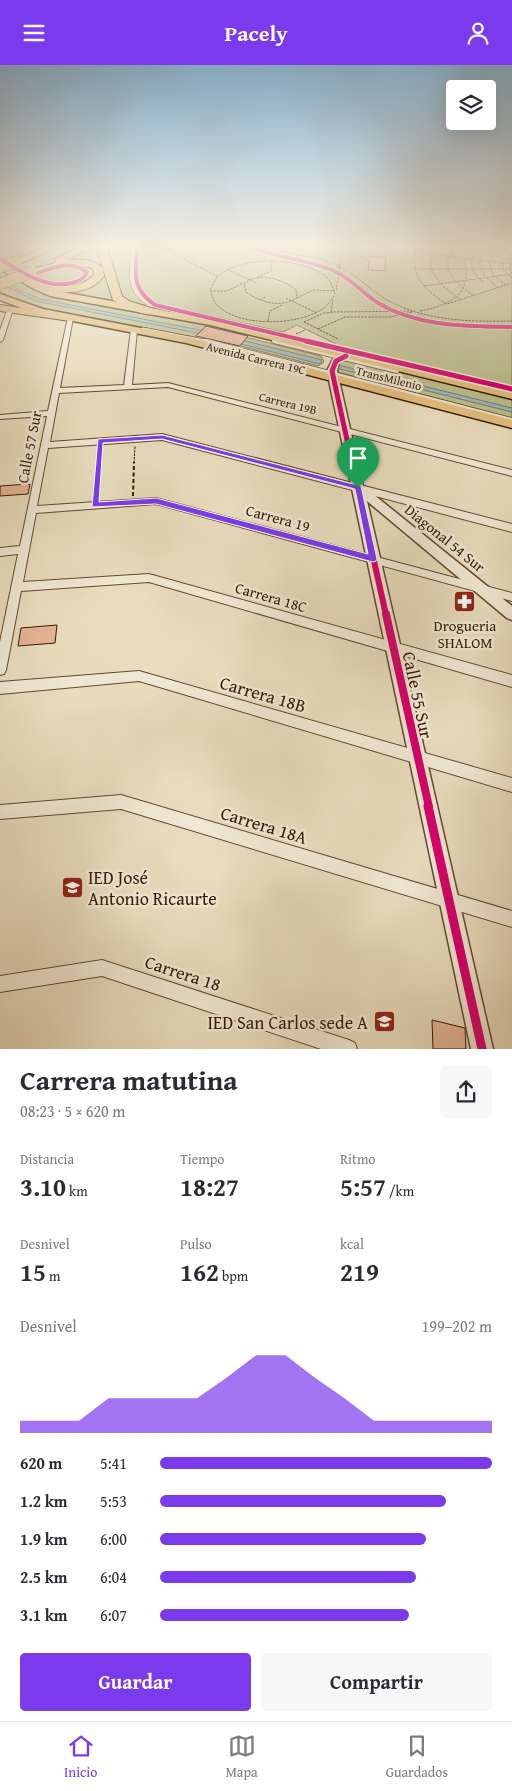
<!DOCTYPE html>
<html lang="es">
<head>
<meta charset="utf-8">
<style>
  body { margin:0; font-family:"Gentium Book Plus",serif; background:#f7f7f7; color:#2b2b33; height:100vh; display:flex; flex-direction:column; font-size:19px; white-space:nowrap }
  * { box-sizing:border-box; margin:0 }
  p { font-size:16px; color:#7c7c81 }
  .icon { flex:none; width:28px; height:28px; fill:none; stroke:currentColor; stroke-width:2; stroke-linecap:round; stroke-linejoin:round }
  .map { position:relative; height:984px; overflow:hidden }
  .sheet { display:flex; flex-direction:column; background:#fff; flex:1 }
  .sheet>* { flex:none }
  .buttons { position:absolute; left:446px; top:15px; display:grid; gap:10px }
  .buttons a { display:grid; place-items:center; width:50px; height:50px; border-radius:5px; background:#fff; box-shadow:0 5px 20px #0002; font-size:25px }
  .pin { position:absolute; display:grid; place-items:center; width:42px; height:42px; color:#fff; margin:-51px -21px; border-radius:50% 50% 50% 0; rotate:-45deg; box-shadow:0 0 5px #0007 }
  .pin .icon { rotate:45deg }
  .round { display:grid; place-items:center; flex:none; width:52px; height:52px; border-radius:5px; background:#f7f7f7 }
  .summary { display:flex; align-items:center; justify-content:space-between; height:85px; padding:0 20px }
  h1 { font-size:28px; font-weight:800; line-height:38px }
  .stats { display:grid; grid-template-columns:repeat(3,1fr); gap:8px; height:85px; padding:5px 20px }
  .stats div { display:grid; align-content:center }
  .stats b { font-size:25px; font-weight:800 }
  .stats small { font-size:14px; font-weight:400 }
  .stats p { font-size:14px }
  .chart { height:140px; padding:10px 20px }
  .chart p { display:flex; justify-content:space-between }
  .chart svg { width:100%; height:90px; margin-top:5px; fill:#7c3aed; opacity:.7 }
  .button { display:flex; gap:10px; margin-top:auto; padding:10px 20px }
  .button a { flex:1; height:58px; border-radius:5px; background:#7c3aed; color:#fff; font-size:20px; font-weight:800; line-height:58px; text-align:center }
  .button a+a { background:#f7f7f7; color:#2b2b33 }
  ul { padding:0 20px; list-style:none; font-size:16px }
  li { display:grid; grid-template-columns:80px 60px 1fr; align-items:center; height:38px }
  li i { height:12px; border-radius:6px; background:#7c3aed }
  header { display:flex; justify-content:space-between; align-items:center; height:65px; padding:0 20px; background:#7c3aed; color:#fff; font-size:22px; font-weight:800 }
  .dock { display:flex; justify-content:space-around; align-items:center; height:70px; border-top:1px solid #e1e1e2; background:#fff; font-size:14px; color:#7c7c81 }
  .dock a { display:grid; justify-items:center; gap:2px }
  .dock .active { color:#7c3aed }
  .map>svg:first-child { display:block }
  .green { fill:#bbbf8d; stroke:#786c46 }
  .water { fill:#9eb8bd; stroke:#747971 }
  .building { fill:#e6b496; stroke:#341a00 }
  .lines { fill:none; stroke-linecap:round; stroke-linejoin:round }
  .service-far1-casing { stroke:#614a2f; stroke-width:4.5 }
  .service-casing { stroke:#614a2f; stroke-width:5.5 }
  .minor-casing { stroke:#614a2f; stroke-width:2 }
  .tertiary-casing { stroke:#614a2f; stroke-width:3 }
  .primary-casing { stroke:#341a00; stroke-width:3 }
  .trunk-casing { stroke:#341a00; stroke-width:2 }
  .path-far1 { stroke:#341a00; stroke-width:1; stroke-dasharray:2.5 1; stroke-linecap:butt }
  .path { stroke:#341a00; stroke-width:2; stroke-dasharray:4 2.5; stroke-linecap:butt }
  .service-far1 { stroke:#f0e8d4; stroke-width:3 }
  .service { stroke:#f0e8d4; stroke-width:4 }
  .minor { fill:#f0e8d4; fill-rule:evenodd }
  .tertiary { fill:#f0e8d4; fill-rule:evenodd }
  .primary { fill:#e4be7e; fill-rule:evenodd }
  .trunk { fill:#e4be7e; fill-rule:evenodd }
  .trunk-bridge-casing { stroke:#341a00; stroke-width:12; stroke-linecap:butt }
  .trunk-bridge { stroke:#e4be7e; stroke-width:11 }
  .cycleway-far4-casing { stroke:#f0e8d4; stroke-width:5.5 }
  .cycleway-far3-casing { stroke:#f0e8d4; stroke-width:8 }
  .cycleway-far2-casing { stroke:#f0e8d4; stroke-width:9 }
  .cycleway-far1-casing { stroke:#f0e8d4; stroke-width:11 }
  .cycleway-casing { stroke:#f0e8d4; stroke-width:12 }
  .cycleway-far4 { stroke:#d6006c; stroke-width:4 }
  .cycleway-far3 { stroke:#d6006c; stroke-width:5 }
  .cycleway-far2 { stroke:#d6006c; stroke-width:6 }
  .cycleway-far1 { stroke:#d6006c; stroke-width:8 }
  .cycleway { stroke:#d6006c; stroke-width:9 }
  .route { fill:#7c3aed; stroke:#fff; fill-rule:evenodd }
  .labels { text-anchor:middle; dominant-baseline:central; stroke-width:5; stroke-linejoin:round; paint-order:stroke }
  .far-street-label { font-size:12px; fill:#341a00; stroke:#f0e8d4 }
  .street-label { font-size:15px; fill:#341a00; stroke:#f0e8d4 }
  .poi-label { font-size:15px; fill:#341a00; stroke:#f0e8d4 }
  .near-street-label { font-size:18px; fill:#341a00; stroke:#f0e8d4 }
  .near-poi-label { font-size:18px; fill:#341a00; stroke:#f0e8d4; text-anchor:start }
</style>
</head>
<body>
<header><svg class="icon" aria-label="menu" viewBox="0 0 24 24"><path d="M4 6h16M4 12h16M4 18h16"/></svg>Pacely<svg class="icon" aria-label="person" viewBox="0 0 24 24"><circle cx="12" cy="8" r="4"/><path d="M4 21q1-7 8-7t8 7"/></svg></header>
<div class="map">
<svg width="512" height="984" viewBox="0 0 512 984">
  <rect width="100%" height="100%" fill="#e8dcbd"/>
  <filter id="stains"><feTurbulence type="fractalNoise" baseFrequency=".004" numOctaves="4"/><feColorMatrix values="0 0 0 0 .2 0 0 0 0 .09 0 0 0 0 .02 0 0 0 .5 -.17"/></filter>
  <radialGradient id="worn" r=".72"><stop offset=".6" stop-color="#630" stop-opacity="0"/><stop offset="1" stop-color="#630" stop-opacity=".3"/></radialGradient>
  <!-- green -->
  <g class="green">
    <polygon points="0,180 49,180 7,196 0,191"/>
    <polygon points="60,180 85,180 27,206 16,200"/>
    <polygon points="96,180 98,180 116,236 58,225 91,220 101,203 63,198"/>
    <path d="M104 180H131C131 206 122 224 147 240L133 238 121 233Z"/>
    <path d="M139 180H512V321L340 281 297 260 283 267 158 239C131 225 139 206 139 180Z"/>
    <polygon points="84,199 95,204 96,213 76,221 57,222 36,210 59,202"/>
    <polygon points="0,205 34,224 48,230 206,260 205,262 321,291 324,297 318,301 314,300 197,270 195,272 43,244 24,238 0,227"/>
    <polygon points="346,296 422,312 512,335 512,353 338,307 337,301 340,297"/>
  </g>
  <!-- water -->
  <g class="water">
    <polygon points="0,213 17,224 40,234 205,266 322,295 320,299 202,269 36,236 0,218"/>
    <polygon points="338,300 512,343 512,347 336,303"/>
  </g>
  <!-- building -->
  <g class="building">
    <polygon points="370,191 386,193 385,206 368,205"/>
    <polygon points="206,261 210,262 248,271 240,281 196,271"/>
    <polygon points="30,419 28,429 0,431 0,421"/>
    <polygon points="57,560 55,578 18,581 21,563"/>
    <polygon points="432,955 465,963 466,984 433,984"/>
  </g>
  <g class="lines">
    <defs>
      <g id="service-far1">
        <polyline points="143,264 210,277"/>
        <polyline points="274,276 277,277"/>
      </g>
      <g id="service">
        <polyline points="206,276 512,355"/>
        <polyline points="274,276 397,306"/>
      </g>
      <g id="minor">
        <polygon points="8,243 13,244 3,275 0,277 0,265"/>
        <polygon points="68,252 73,253 60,323 124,320 131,265 134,263 137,265 132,320 168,318 512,405 512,411 168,322 59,328 50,377 162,369 512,459 512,467 162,375 48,383 37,441 156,433 512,528 512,536 156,439 36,448 23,517 149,509 512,610 512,622 149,517 21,526 6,605 4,609 0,610 0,577 18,489 0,491 0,483 20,481 47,351 0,354 0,350 48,346"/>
        <polygon points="139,606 512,713 512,727 139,616 0,629 0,617"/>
        <polygon points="121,730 512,846 512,862 121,744 0,754 0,740"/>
        <polygon points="102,895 349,975 355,978 357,984 321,984 102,911 0,927 0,911"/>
      </g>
      <polygon id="tertiary" points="346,288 350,291 339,297 337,306 363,421 512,541 512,555 507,553 367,436 493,984 471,984 327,306 333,294"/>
      <g id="primary">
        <polygon points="0,197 40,220 56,226 210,254 512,326 512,334 210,260 50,231 34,224 0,204"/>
        <polygon points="0,229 43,244 187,272 512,355 512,363 186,278 37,249 0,235"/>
      </g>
      <g id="trunk">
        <polygon points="47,180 60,180 20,199 12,199 11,197"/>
        <path d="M83 180H95L69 195C81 194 93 194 103 203L96 180H106L122 231 129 236 157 245 159 247 157 249C145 252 124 242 113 235L103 204 104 211C85 236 49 227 23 218L22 216 27 213C49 218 75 229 94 210L93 204C76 195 57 204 40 208L35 205 36 203 55 198V194Z"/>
        <polygon points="0,240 70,250 76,253 70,256 0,246"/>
      </g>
    </defs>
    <!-- service-far1 casing -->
    <use href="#service-far1" class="service-far1-casing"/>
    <!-- service casing -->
    <use href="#service" class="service-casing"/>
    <!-- minor casing -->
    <use href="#minor" class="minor-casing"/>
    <!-- tertiary casing -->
    <use href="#tertiary" class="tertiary-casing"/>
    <!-- primary casing -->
    <use href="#primary" class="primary-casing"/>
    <!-- trunk casing -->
    <use href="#trunk" class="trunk-casing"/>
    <!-- path-far1 -->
    <g class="path-far1">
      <polyline points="156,180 217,211"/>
      <path d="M258 180C282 190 308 189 332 198 353 206 369 225 389 236 427 256 470 257 512 256"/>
      <polyline points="338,180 369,196"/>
      <path d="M418 180C406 207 425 226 447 239L512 218"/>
      <path d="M436 180C421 205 441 221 461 235"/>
      <polyline points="454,180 512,195"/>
      <path d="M455 180C438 204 454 217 474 231"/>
      <polyline points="487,180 512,189"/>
      <polyline points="414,187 512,199"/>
      <polygon points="453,190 456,193 449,191"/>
      <polyline points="512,190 503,198 503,204 512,213"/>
      <polyline points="512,197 510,204 512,209"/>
      <polyline points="414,204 512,204"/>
      <polyline points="228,205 257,218"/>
      <polyline points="257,212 271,206 272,196"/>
      <path d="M261 212C274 213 286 216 296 225L297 233C280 243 262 238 246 227L244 219 249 215Z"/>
      <polyline points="483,217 473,207 471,194 479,184 486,180"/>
      <polyline points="506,220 493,210 489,196 494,190 512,182"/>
      <polyline points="424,221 512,209"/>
      <polyline points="498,223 485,211 479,199 483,189 499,180"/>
      <polyline points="336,225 343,180"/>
      <polyline points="210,226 227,226 243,218"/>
      <path d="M334 231C331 235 328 240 324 243 299 261 238 263 216 239 213 236 212 229 210 225 212 221 215 215 218 211 241 190 308 191 329 215 332 218 333 225 335 229"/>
      <polyline points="286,233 317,248"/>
      <polyline points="297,233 313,225 335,226"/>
      <polyline points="260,235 266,232"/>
      <path d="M420 246C439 242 463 236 466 213 467 206 465 200 465 193L475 180"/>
      <polyline points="331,247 333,235"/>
      <polyline points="268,256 270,246 282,240"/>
      <polyline points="304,257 324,248 334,247 415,246"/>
      <polyline points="304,257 338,274"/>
      <polyline points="318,264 345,252 390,252 412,247"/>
      <polyline points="296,269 305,265"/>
      <polyline points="98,398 99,383"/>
      <polyline points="134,398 135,381"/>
    </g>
    <!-- path -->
    <g class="path">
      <polyline points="133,431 134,397"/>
      <polyline points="95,433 98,397"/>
    </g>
    <!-- service-far1 -->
    <use href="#service-far1" class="service-far1"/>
    <!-- service -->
    <use href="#service" class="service"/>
    <!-- minor -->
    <use href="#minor" class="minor"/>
    <!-- tertiary -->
    <use href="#tertiary" class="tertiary"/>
    <!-- primary -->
    <use href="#primary" class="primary"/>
    <!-- trunk -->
    <use href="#trunk" class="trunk"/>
    <defs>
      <g id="trunk-bridge">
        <polyline points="0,202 16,197"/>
        <polyline points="0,219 32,207"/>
      </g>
    </defs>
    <!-- trunk-bridge casing -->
    <use href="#trunk-bridge" class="trunk-bridge-casing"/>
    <!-- trunk-bridge -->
    <use href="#trunk-bridge" class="trunk-bridge"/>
    <defs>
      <g id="cycleway-far4">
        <path d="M137 180C136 207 130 223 155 240L311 277"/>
        <path d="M248 180C275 193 305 194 332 205 350 212 362 228 378 238 418 262 467 261 512 262"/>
        <path d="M0 194C22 207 45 224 72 218 79 216 84 214 87 207 72 195 54 202 38 208"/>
      </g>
      <g id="cycleway-far3">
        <polyline points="306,276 512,324"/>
        <polyline points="346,291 336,296 332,306 352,398"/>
      </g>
      <polyline id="cycleway-far2" points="352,397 386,550"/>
      <polyline id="cycleway-far1" points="386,549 429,742"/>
      <polyline id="cycleway" points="428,741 482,984"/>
    </defs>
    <!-- cycleway-far4 casing -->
    <use href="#cycleway-far4" class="cycleway-far4-casing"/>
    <!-- cycleway-far3 casing -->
    <use href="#cycleway-far3" class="cycleway-far3-casing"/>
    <!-- cycleway-far2 casing -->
    <use href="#cycleway-far2" class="cycleway-far2-casing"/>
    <!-- cycleway-far1 casing -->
    <use href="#cycleway-far1" class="cycleway-far1-casing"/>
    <!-- cycleway casing -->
    <use href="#cycleway" class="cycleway-casing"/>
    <!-- cycleway-far4 -->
    <use href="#cycleway-far4" class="cycleway-far4"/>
    <!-- cycleway-far3 -->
    <use href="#cycleway-far3" class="cycleway-far3"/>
    <!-- cycleway-far2 -->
    <use href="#cycleway-far2" class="cycleway-far2"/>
    <!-- cycleway-far1 -->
    <use href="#cycleway-far1" class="cycleway-far1"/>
    <!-- cycleway -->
    <use href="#cycleway" class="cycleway"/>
  </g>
  <!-- sky -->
  <linearGradient id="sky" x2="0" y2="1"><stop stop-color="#8ab6d7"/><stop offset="0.57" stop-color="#f5efe1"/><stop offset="1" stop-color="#f5efe1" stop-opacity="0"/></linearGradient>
  <rect width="512" height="318" fill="url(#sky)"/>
  <!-- route -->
  <path class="route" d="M162 370 361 421 377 494 376 496 373 497 156 439 92 442 98 374ZM162 374 355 424 368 489 156 433 99 437 103 378Z"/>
  <!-- icons -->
  <defs>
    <symbol id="pharmacy-square" viewBox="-11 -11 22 22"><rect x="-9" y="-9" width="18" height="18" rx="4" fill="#8f2418" stroke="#f0e8d4"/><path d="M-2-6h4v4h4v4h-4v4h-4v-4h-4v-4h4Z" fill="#fff"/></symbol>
    <symbol id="school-square" viewBox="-11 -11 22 22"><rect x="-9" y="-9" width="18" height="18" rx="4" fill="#8f2418" stroke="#f0e8d4"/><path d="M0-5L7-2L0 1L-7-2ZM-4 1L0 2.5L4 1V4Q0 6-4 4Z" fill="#fff"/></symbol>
  </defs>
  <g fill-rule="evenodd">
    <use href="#pharmacy-square" x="452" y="524" width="25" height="25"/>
    <use href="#school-square" x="60" y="810" width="25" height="25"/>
    <use href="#school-square" x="372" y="944" width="25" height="25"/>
  </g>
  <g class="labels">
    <!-- far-street labels -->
    <g class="far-street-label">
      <text transform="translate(256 293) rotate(14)">Avenida Carrera 19C</text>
      <text transform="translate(389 313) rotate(14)">TransMilenio</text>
      <text transform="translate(288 338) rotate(14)">Carrera 19B</text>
    </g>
    <!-- street labels -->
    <g class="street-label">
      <text transform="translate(29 382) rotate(-79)">Calle 57 Sur</text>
      <text transform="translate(278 453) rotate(15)">Carrera 19</text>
      <text transform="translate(445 473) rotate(39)">Diagonal 54 Sur</text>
      <text transform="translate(271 532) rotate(16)">Carrera 18C</text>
    </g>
    <!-- poi labels -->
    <g class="poi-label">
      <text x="465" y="560">Drogueria<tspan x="465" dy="17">SHALOM</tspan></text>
    </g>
    <!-- near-street labels -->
    <g class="near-street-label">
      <text transform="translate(263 629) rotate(16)">Carrera 18B</text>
      <text transform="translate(418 630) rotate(78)">Calle 55 Sur</text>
      <text transform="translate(264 760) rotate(17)">Carrera 18A</text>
      <text transform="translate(183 908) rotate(18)">Carrera 18</text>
    </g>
    <!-- near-poi labels -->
    <g class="near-poi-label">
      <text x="88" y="812">IED José<tspan x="88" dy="21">Antonio Ricaurte</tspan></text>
      <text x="368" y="957" text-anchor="end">IED San Carlos sede A</text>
    </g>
  </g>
  <rect width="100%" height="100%" filter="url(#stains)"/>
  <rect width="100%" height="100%" fill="url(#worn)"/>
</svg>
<div class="buttons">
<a><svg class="icon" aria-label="layers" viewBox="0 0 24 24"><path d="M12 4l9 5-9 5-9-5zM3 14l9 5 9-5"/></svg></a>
</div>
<div class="pin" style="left:358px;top:423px;background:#1e9e55"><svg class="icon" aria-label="arrive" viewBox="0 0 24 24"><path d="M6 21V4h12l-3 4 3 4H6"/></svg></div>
</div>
<section class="sheet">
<div class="summary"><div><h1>Carrera matutina</h1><p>08:23 · 5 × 620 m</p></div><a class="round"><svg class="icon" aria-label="share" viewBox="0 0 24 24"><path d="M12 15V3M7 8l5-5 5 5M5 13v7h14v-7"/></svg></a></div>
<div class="stats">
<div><p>Distancia</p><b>3.10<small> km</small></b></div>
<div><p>Tiempo</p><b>18:27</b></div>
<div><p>Ritmo</p><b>5:57<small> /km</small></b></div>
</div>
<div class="stats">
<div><p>Desnivel</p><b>15<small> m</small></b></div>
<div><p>Pulso</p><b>162<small> bpm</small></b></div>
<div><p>kcal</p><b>219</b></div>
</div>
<div class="chart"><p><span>Desnivel</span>199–202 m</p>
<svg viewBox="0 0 160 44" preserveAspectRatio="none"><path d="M0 44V38L10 38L20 38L30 27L40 27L50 27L60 27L70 17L80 6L90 6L100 17L110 27L120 38L130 38L140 38L150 38L160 38V44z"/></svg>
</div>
<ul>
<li><b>620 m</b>5:41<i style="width:100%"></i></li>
<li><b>1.2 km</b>5:53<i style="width:86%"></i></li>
<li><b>1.9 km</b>6:00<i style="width:80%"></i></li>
<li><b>2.5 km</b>6:04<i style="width:77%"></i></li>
<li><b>3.1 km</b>6:07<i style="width:75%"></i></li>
</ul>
<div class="button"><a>Guardar</a><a>Compartir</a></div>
</section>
<nav class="dock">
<a class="active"><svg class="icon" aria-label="home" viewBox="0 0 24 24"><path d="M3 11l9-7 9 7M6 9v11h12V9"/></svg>Inicio</a>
<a><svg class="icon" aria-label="map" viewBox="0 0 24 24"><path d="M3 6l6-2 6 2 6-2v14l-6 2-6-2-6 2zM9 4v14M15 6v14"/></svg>Mapa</a>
<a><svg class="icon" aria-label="saved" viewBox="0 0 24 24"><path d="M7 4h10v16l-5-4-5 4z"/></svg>Guardados</a>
</nav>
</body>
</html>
